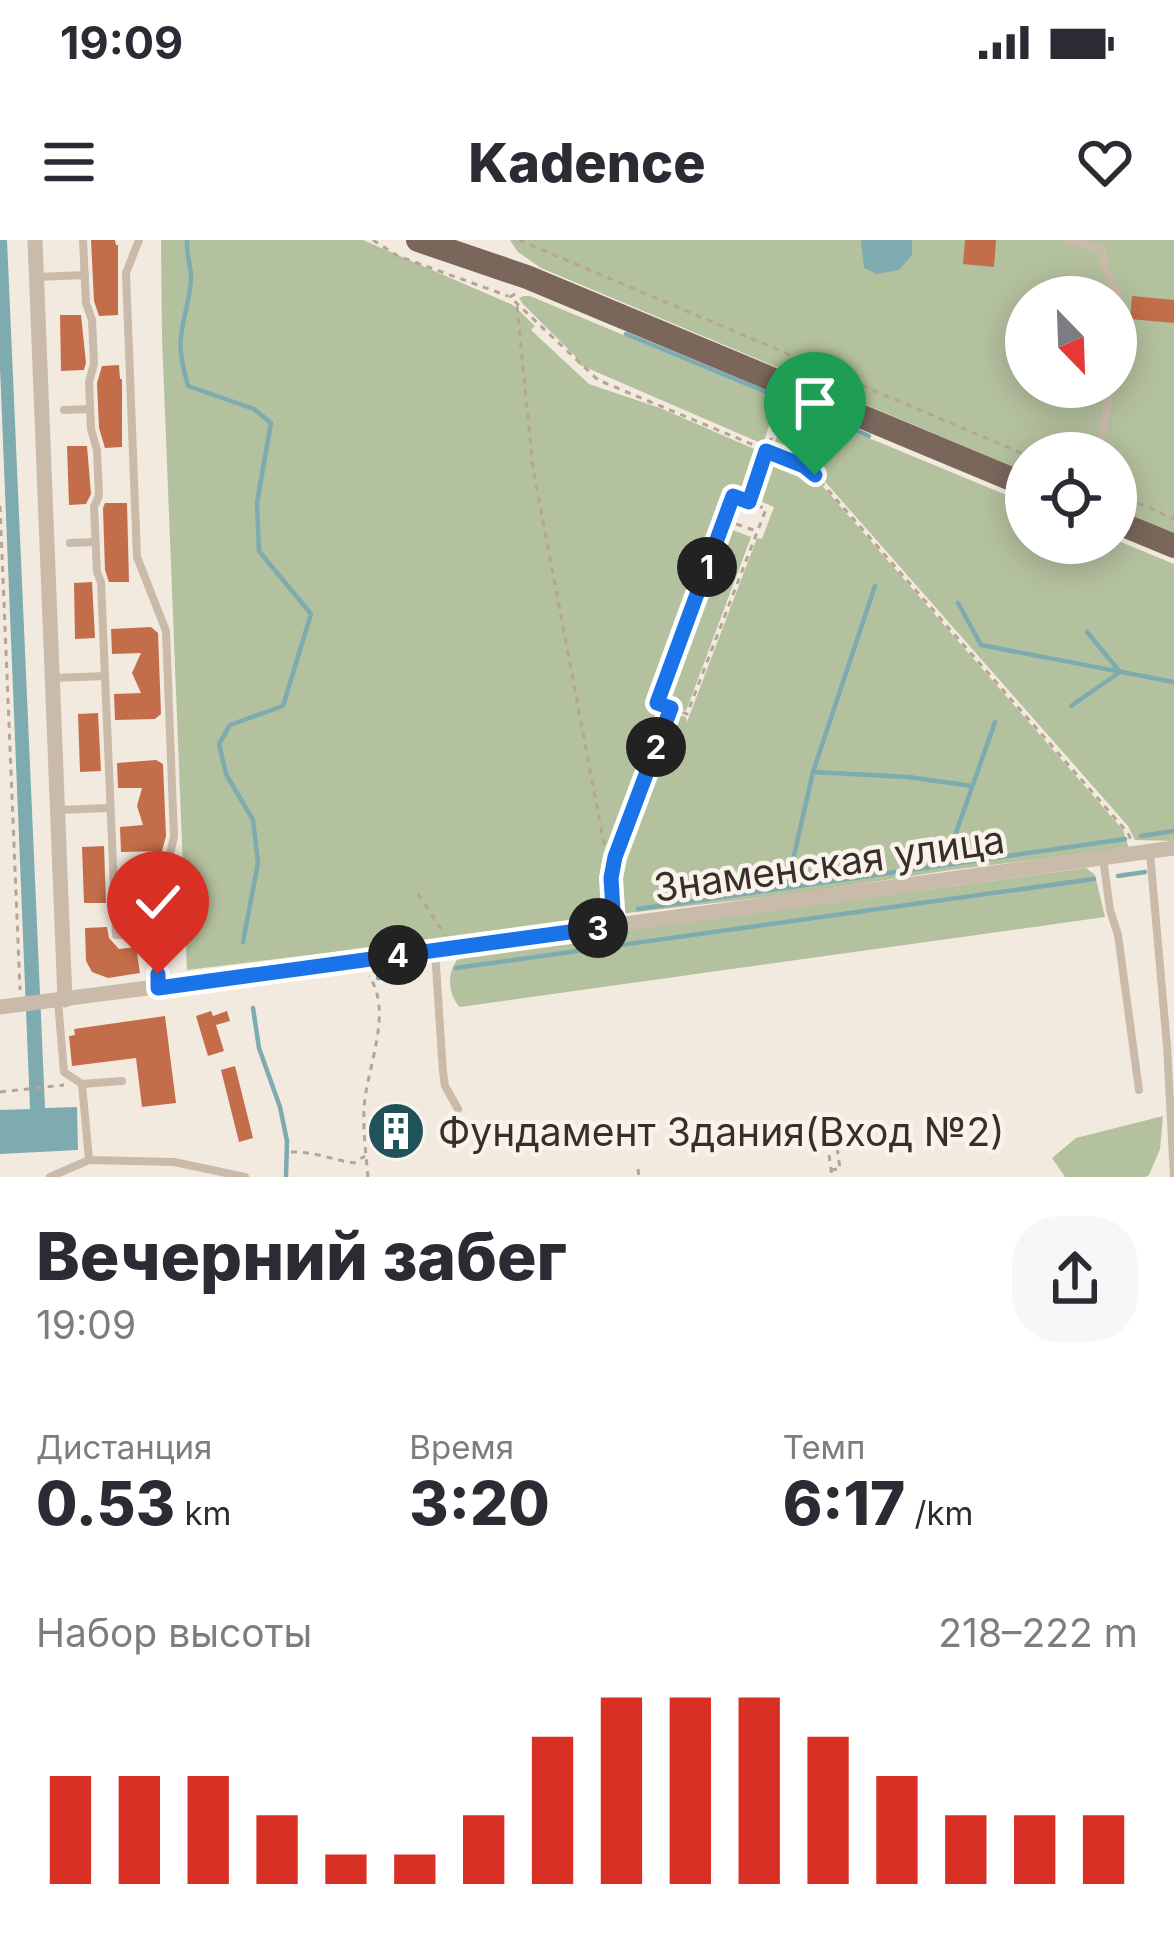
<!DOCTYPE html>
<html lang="ru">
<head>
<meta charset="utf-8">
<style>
  body { margin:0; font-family:Inter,sans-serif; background:#f7f7f7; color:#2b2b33; height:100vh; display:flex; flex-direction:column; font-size:45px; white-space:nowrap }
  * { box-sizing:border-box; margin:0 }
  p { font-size:39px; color:#7c7c81 }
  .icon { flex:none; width:66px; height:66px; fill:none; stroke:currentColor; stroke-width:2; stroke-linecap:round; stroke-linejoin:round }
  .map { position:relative; height:937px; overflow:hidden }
  .side { display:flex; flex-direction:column; background:#fff; flex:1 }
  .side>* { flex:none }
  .needle { width:78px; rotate:157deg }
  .tools { position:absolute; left:1005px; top:36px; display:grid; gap:24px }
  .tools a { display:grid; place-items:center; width:132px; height:132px; border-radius:50%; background:#fff; box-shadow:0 6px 30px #0003; font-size:60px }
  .pin { position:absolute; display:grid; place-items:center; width:102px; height:102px; color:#fff; margin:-123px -51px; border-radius:50% 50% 50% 0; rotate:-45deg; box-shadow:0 0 12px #0007 }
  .pin .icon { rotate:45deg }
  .km { position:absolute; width:60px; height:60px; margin:-30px; border-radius:50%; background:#222; color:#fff; font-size:33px; line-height:60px; text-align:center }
  .round { display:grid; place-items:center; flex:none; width:126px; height:126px; border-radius:48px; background:#f7f7f7 }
  .headline { display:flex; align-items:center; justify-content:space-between; height:204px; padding:0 36px }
  h1 { font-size:66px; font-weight:800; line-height:90px }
  .stats { display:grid; grid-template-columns:repeat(3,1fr); gap:18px; height:204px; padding:12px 36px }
  .stats div { display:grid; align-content:center }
  .stats b { font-size:60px; font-weight:800 }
  .stats small { font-size:33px; font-weight:400 }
  .stats p { font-size:33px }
  .chart { height:336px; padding:24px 36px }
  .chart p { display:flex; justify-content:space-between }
  .chart svg { width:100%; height:216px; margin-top:12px; stroke:#d93025; stroke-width:6 }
  .status { display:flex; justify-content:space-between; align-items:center; height:84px; padding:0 60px; background:#fff; direction:ltr }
  .status svg { height:33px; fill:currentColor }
  header { display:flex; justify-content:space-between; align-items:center; height:156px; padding:0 36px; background:#fff; font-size:54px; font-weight:800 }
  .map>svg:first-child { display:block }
  .green { fill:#b4c19e; fill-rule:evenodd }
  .water { fill:#7dabaf }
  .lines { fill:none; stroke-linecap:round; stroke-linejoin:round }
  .stream { stroke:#7dabaf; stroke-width:4.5 }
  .building { fill:#c46d4a }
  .path { stroke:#b6a494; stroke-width:3; stroke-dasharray:6 6; stroke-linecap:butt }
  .service { stroke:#cabaaa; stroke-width:8 }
  .minor { stroke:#cabaaa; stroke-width:15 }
  .primary { stroke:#7a665b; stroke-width:24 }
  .route-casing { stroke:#fff; stroke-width:24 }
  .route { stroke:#1a73e8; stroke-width:15 }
  .labels { text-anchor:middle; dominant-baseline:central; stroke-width:9; stroke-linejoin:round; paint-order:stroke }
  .street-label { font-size:39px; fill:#382f29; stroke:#faf3eb }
  .poi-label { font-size:39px; fill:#382f29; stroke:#faf3eb; text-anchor:start }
</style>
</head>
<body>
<div class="status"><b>19:09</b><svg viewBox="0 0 49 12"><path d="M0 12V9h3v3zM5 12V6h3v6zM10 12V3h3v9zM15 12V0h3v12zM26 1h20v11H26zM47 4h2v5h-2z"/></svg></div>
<header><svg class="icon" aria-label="menu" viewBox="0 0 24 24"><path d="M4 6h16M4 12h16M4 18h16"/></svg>Kadence<svg class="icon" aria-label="heart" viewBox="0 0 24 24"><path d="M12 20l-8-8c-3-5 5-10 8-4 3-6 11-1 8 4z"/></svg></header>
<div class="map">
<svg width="1174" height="937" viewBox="0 0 1174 937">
  <rect width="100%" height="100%" fill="#f2eade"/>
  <!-- green -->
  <g class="green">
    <polygon points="161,0 363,0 513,65 535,86 531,90 589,144 660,168 759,211 744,255 732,252 653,466 668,471 621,594 612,607 607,666 590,677 556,685 187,730 162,97"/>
    <path d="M510 0H1174V294L1116 269V213H1026V232L541 28 518 12ZM1026 57H1116V147H1026Z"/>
    <polygon points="524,56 530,56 772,157 776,165 763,204 578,124 575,116 523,64 519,58"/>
    <polygon points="789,165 1026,263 1026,303 1116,303 1116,300 1174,324 1174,601 1135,600 1128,586 813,228 772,210"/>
    <polygon points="771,215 796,224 813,235 1123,590 1129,608 951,630 800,653 619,674 615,639 617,624 672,472 686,477 687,482 757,298 762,299 774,267 755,259"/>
    <polygon points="725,287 751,297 686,471 660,461"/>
    <path d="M1086 628 1095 635 1105 677 460 767C445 752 447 723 466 712Z"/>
    <polygon points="1163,876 1160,909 1149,935 1145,937 1065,937 1052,918 1076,898"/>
  </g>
  <!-- water -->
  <g class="water">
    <polygon points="0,0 7,0 45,868 77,867 78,910 0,914 0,870 30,869 0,128"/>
    <polygon points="861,0 912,0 912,15 899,30 877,34 864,28"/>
  </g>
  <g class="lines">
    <!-- stream -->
    <g class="stream">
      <path d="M187 0C186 13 191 25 191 39 190 59 183 77 181 97 179 114 184 130 188 146L254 169 271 183 257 263 259 311 311 374 283 466 230 485 219 504 226 534 253 580 258 623 243 702"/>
      <polyline points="626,94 778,157"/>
      <polyline points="791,162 869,196"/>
      <polyline points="958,363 981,405 1174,442"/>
      <polyline points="1071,466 1120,432 1087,392"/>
      <polyline points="813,532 875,346"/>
      <polyline points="1141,596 1174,591"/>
      <polyline points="948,624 952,604 995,482"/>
      <polyline points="1118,636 1145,632"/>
      <polyline points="787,646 813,532 908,537 972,546"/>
      <polyline points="638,669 1125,599"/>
      <polyline points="456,728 1094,639"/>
      <polyline points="378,738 420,732"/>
      <polyline points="253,768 259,808 280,867 287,901 286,937"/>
    </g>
  </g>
  <!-- building -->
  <g class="building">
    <polygon points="91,0 115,0 116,5 118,5 118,75 99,76 94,61"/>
    <polygon points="965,0 996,0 994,27 963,24"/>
    <polygon points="1132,56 1174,60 1174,83 1130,79"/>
    <polygon points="60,75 81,75 86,123 84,130 61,131"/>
    <polygon points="119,125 120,139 122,139 122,207 105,208 99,188 97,143 102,126"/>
    <polygon points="67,206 87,206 91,254 86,264 69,265"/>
    <polygon points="105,263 127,263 129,342 109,342 105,330 103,268"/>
    <polygon points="92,342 95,398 75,399 74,343"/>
    <polygon points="151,387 158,393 161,474 155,479 115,480 114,454 141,453 132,433 141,413 112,414 111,389"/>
    <polygon points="98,473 101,531 80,532 78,474"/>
    <polygon points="156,520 163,524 166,596 162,611 121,612 120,587 143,585 137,566 142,548 118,548 117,523"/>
    <polygon points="104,606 106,663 84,663 82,607"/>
    <polygon points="107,687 109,698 119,709 136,707 140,733 108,738 92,732 86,721 85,688"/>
    <polygon points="211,771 213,776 227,771 230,781 216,785 224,811 208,816 196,776"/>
    <polygon points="165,776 176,863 142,867 136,818 72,826 69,796 75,795 74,789"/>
    <polygon points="235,826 253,898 239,902 221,830"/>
  </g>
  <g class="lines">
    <!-- path -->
    <g class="path">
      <polyline points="373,0 398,16 508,56"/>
      <polyline points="519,0 1026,215"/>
      <polyline points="515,54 510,57 598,140 804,226 815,235 1128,593 1131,600"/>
      <polyline points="517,66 533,228 610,636"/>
      <polyline points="1116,253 1174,279"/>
      <polyline points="750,260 784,162"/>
      <polyline points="0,266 20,750"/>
      <polyline points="725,280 756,291"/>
      <polyline points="418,654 445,695"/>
      <polyline points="613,673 611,638 615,617 671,468 687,474 766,269 733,256 657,463 671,468"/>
      <polyline points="0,852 64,845"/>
      <polyline points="368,888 382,886 390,889"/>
      <polyline points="835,894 851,891"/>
      <path d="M291 912C311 911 334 920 354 923L365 916"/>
      <polyline points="638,929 639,937"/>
      <polyline points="831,930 840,929 833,877 824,878 832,937"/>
      <path d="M368 937C366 915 363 891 364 869 366 828 394 773 369 736"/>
    </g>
    <!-- service -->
    <g class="service">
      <polyline points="83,0 86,63 92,80 94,124 89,142 91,189 97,210 99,256 94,267 97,332 101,342 116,695 133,695"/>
      <polyline points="139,0 126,33 137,317 166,391 174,597 161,651 158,744"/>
      <polyline points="1066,0 1102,9 1104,26 1117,53 1116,114"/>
      <polyline points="38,37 85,35"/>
      <polyline points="64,170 90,169"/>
      <polyline points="1098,213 1111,147"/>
      <polyline points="70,303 95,302"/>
      <polyline points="53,438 105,436"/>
      <polyline points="58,570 110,568"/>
      <polyline points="1150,613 1167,806 1174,937"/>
      <polyline points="1103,618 1110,670 1118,695 1139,850"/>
      <polyline points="141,669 160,668"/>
      <polyline points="435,711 443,832 445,846 458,869"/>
      <polyline points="58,761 64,832 82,844"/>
      <polyline points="122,841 82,844 89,920 174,922 245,937"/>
      <polyline points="50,937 89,920"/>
    </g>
    <!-- minor -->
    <g class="minor">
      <polyline points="35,0 65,760"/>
      <polyline points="0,767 357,721 1174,608"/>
    </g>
    <!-- primary -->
    <g class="primary">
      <polyline points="418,0 527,37 1026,245"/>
      <polyline points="1116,282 1174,306"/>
    </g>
  </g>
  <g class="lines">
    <defs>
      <polyline id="route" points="158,734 158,748 614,686 611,638 615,617 671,468 657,463 733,256 749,262 766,211 804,226 815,235"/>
    </defs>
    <!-- route casing -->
    <use href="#route" class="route-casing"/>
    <!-- route -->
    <use href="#route" class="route"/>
  </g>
  <!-- icons -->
  <defs>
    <symbol id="building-disc" viewBox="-11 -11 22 22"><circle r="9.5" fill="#1f5359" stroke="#faf3eb"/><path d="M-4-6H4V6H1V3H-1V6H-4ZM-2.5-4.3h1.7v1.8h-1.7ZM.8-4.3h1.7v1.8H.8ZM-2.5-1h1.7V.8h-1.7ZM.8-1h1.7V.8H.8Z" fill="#fff"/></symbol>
  </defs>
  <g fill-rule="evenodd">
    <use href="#building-disc" x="363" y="858" width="66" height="66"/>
  </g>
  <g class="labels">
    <!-- street labels -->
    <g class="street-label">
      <text transform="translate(829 623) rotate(-8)">Знаменская улица</text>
    </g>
    <!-- poi labels -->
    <g class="poi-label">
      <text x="438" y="891">Фундамент Здания(Вход №2)</text>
    </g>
  </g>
</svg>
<div class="tools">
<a><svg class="needle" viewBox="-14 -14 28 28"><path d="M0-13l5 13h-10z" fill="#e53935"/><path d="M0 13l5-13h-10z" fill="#7c7c81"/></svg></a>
<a><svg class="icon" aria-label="locate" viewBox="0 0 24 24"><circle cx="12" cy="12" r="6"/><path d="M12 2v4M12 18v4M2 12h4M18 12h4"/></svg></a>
</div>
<div class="pin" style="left:815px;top:235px;background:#1e9e55"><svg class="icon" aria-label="arrive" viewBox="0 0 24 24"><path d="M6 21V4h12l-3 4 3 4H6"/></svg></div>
<div class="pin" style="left:158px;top:734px;background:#d93025"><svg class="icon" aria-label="check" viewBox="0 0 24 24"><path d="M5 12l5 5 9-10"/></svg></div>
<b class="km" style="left:707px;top:327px">1</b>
<b class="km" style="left:656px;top:507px">2</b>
<b class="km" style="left:598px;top:688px">3</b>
<b class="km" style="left:398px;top:715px">4</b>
</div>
<section class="side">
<div class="headline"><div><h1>Вечерний забег</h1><p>19:09</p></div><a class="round"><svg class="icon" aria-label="share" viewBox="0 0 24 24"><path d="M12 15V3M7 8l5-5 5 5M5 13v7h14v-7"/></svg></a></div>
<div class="stats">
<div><p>Дистанция</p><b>0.53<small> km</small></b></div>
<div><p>Время</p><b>3:20</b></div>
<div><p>Темп</p><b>6:17<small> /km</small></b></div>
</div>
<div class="chart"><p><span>Набор высоты</span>218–222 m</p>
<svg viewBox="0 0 160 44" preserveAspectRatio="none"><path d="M5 44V22M15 44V22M25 44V22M35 44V30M45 44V38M55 44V38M65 44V30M75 44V14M85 44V6M95 44V6M105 44V6M115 44V14M125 44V22M135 44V30M145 44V30M155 44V30"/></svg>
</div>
</section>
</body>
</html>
